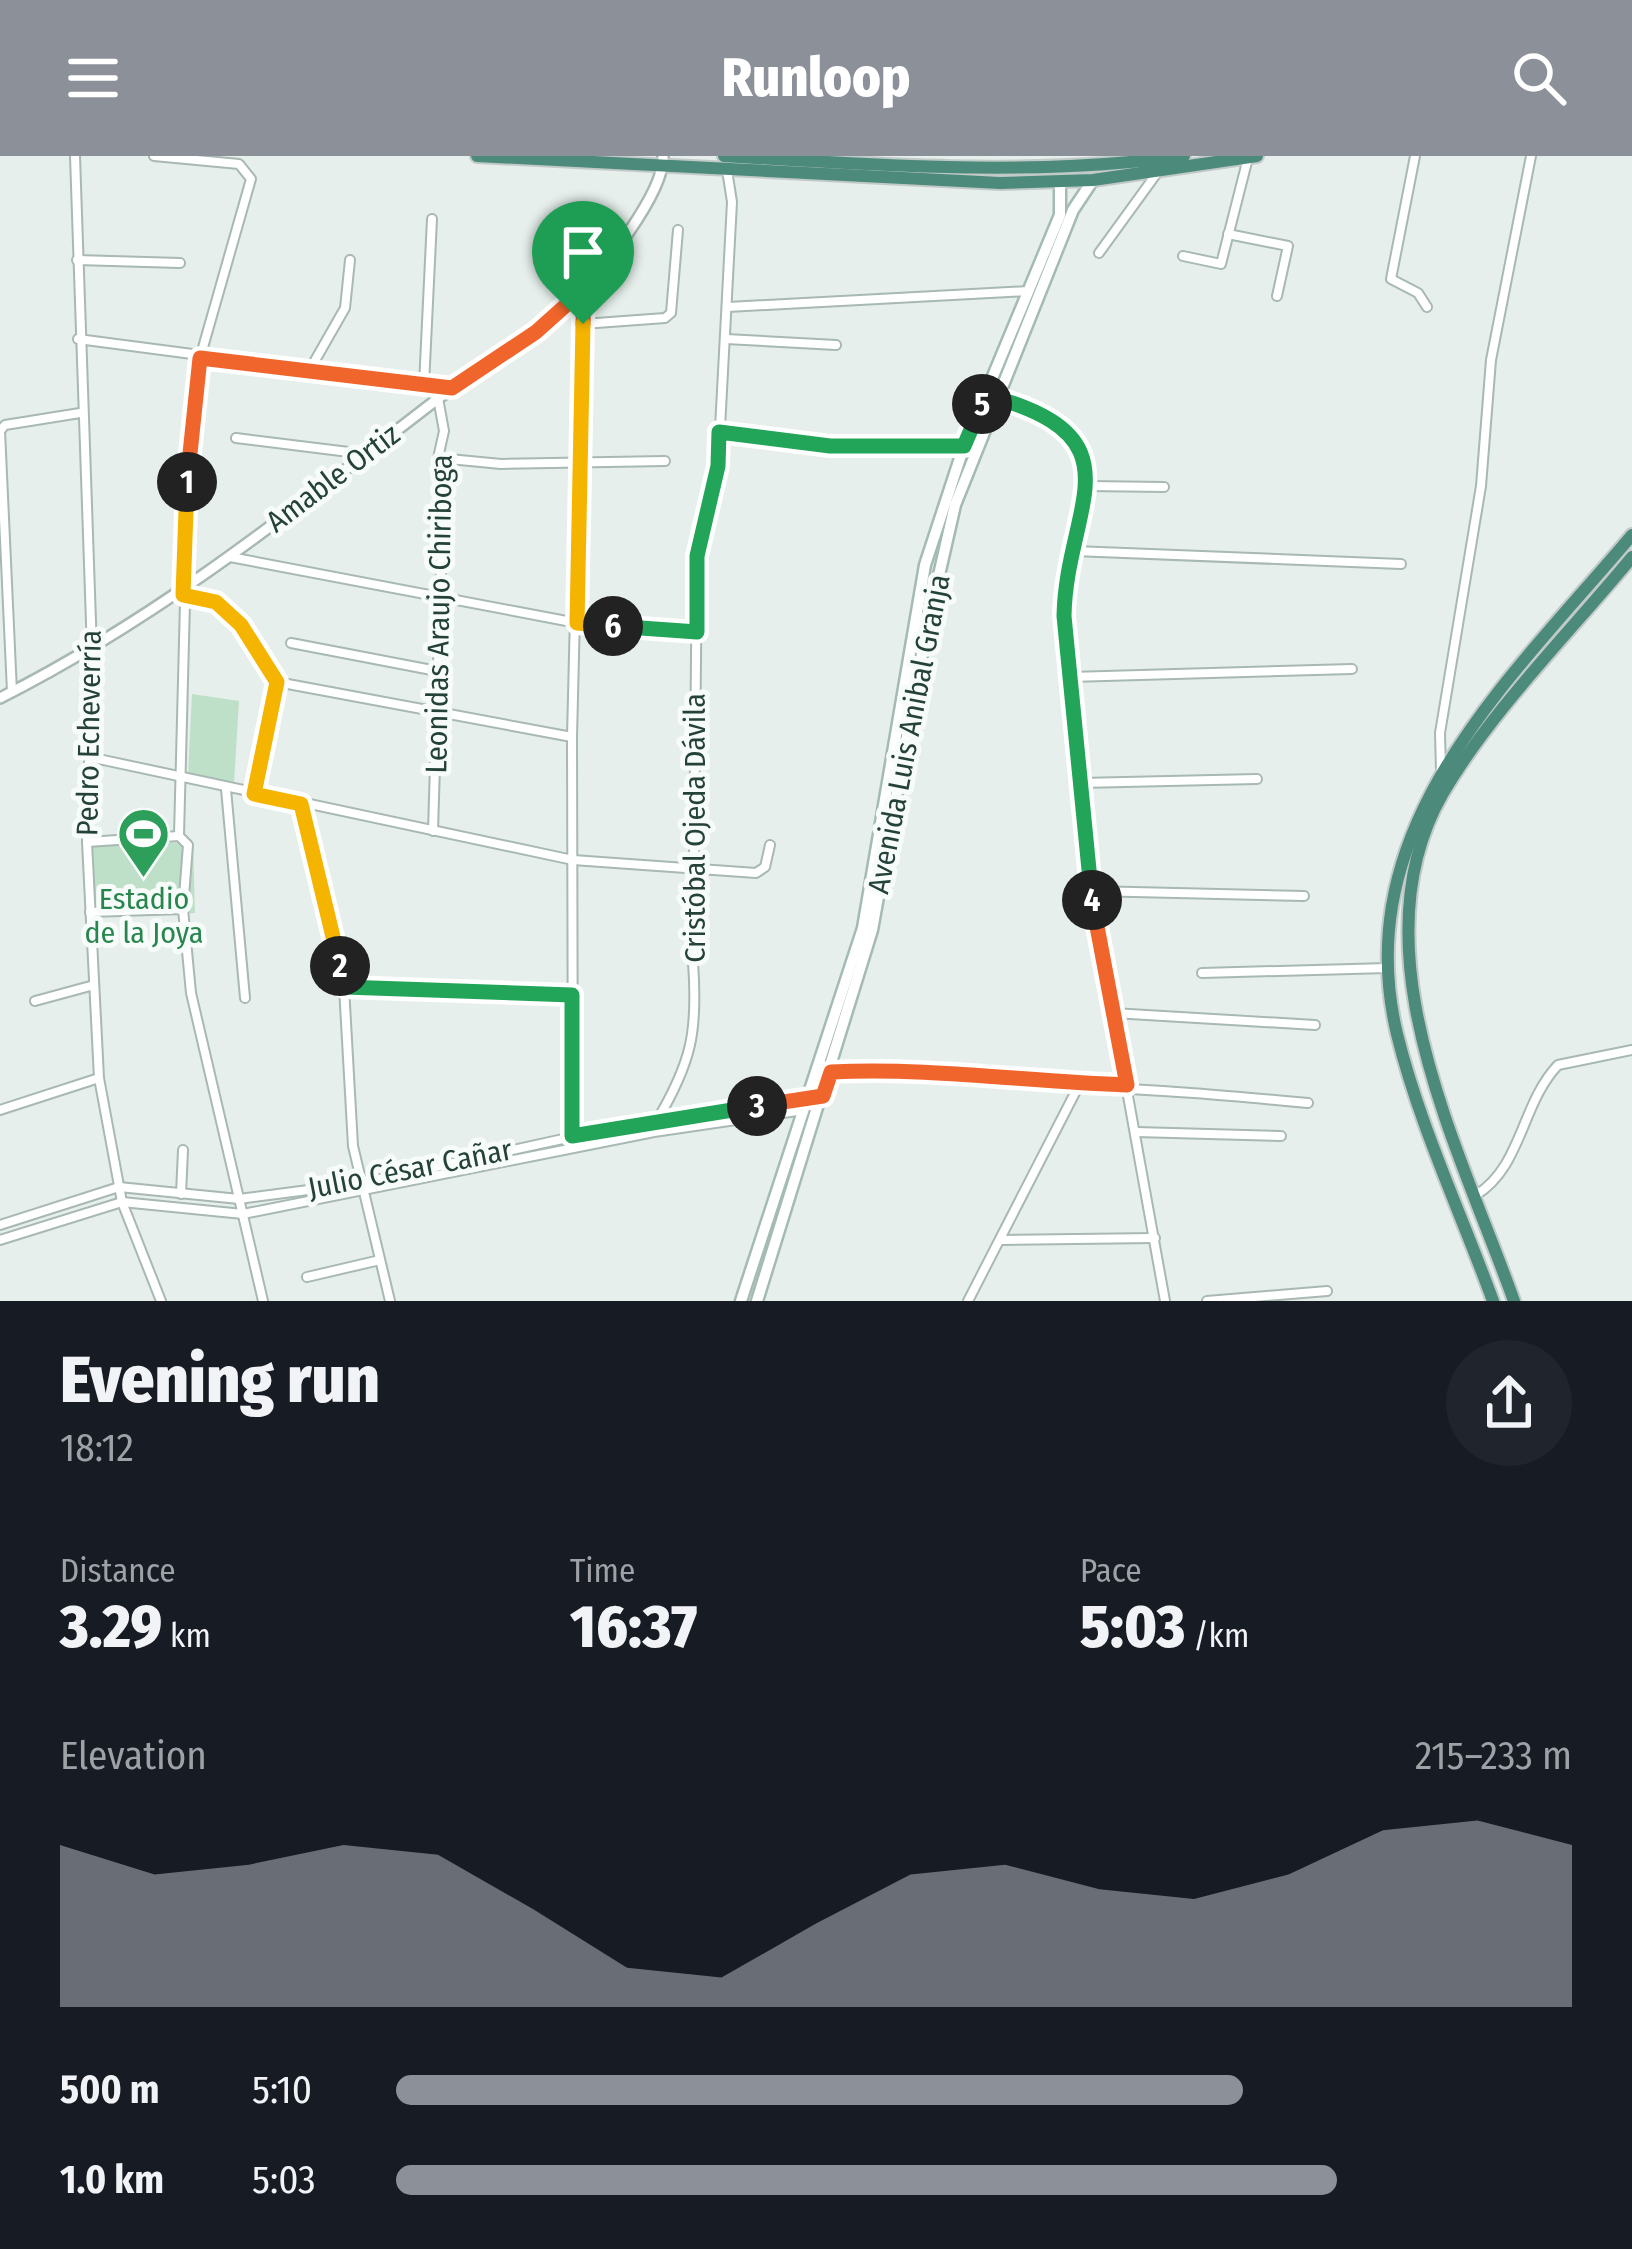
<!DOCTYPE html>
<html lang="en">
<head>
<meta charset="utf-8">
<style>
  body { margin:0; font-family:"Fira Sans Condensed",sans-serif; background:#20242c; color:#f1f3f6; height:100vh; display:flex; flex-direction:column; font-size:45px; white-space:nowrap }
  * { box-sizing:border-box; margin:0 }
  p { font-size:39px; color:#9ea1a6 }
  .icon { flex:none; width:66px; height:66px; fill:none; stroke:currentColor; stroke-width:2; stroke-linecap:round; stroke-linejoin:round }
  .map { position:relative; height:1145px; overflow:hidden }
  .drawer { display:flex; flex-direction:column; background:#171b24; flex:1 }
  .drawer>* { flex:none }
  .pin { position:absolute; display:grid; place-items:center; width:102px; height:102px; color:#fff; margin:-123px -51px; border-radius:50% 50% 50% 0; rotate:-45deg; box-shadow:0 0 12px #0007 }
  .pin .icon { rotate:45deg }
  .km { position:absolute; width:60px; height:60px; margin:-30px; border-radius:50%; background:#222; color:#fff; font-size:33px; line-height:60px; text-align:center }
  .round { display:grid; place-items:center; flex:none; width:126px; height:126px; border-radius:63px; background:#20242c }
  .summary { display:flex; align-items:center; justify-content:space-between; height:204px; padding:0 60px }
  h1 { font-size:66px; font-weight:800; line-height:90px }
  .metrics { display:grid; grid-template-columns:repeat(3,1fr); gap:18px; height:204px; padding:12px 60px }
  .metrics div { display:grid; align-content:center }
  .metrics b { font-size:60px; font-weight:800 }
  .metrics small { font-size:33px; font-weight:400 }
  .metrics p { font-size:33px }
  .chart { height:336px; padding:24px 60px }
  .chart p { display:flex; justify-content:space-between }
  .chart svg { width:100%; height:216px; margin-top:12px; fill:#8c9099; opacity:.7 }
  ul { padding:0 60px; list-style:none; font-size:39px }
  li { display:grid; grid-template-columns:192px 144px 1fr; align-items:center; height:90px }
  li i { height:30px; border-radius:15px; background:#8c9099 }
  header { display:flex; justify-content:space-between; align-items:center; height:156px; padding:0 60px; background:#8c9099; color:#fff; font-size:54px; font-weight:800 }
  .map>svg:first-child { display:block }
  .green { fill:#bfe0c8 }
  .lines { fill:none; stroke-linecap:round; stroke-linejoin:round }
  .minor-casing { stroke:#a8b8b2; stroke-width:12 }
  .tertiary-casing { stroke:#a8b8b2; stroke-width:14 }
  .secondary-casing { stroke:#a4bbb3; stroke-width:15 }
  .trunk-casing { stroke:#c2cac8; stroke-width:16 }
  .minor { stroke:#fff; stroke-width:8 }
  .tertiary { stroke:#fff; stroke-width:9 }
  .secondary { stroke:#fff; stroke-width:10 }
  .trunk { stroke:#4c8a7c; stroke-width:12 }
  .split-1-casing { stroke:#fff; stroke-width:24 }
  .split-2-casing { stroke:#fff; stroke-width:24 }
  .split-3-casing { stroke:#fff; stroke-width:24 }
  .split-4-casing { stroke:#fff; stroke-width:24 }
  .split-5-casing { stroke:#fff; stroke-width:24 }
  .split-6-casing { stroke:#fff; stroke-width:24 }
  .split-7-casing { stroke:#fff; stroke-width:24 }
  .split-1 { stroke:#f0652b; stroke-width:15 }
  .split-2 { stroke:#f5b400; stroke-width:15 }
  .split-3 { stroke:#22a559; stroke-width:15 }
  .split-4 { stroke:#f0652b; stroke-width:15 }
  .split-5 { stroke:#22a559; stroke-width:15 }
  .split-6 { stroke:#22a559; stroke-width:15 }
  .split-7 { stroke:#f5b400; stroke-width:15 }
  .labels { text-anchor:middle; dominant-baseline:central; stroke-width:10; stroke-linejoin:round; paint-order:stroke }
  .street-label { font-size:30px; fill:#24423a; stroke:#f7fbf9 }
  .leisure-label { font-size:30px; fill:#27864d; stroke:#f7fbf9 }
</style>
</head>
<body>
<header><svg class="icon" aria-label="menu" viewBox="0 0 24 24"><path d="M4 6h16M4 12h16M4 18h16"/></svg>Runloop<svg class="icon" aria-label="search" viewBox="0 0 24 24"><circle cx="10" cy="10" r="6"/><path d="M15 15l6 6"/></svg></header>
<div class="map">
<svg width="1632" height="1145" viewBox="0 0 1632 1145">
  <rect width="100%" height="100%" fill="#e6efeb"/>
  <!-- green -->
  <g class="green">
    <polygon points="192,538 239,545 234,627 188,619"/>
    <polygon points="193,686 195,757 95,761 93,690"/>
  </g>
  <g class="lines">
    <defs>
      <g id="minor">
        <polyline points="75,0 92,495 87,686 99,922 122,1046 161,1145"/>
        <polyline points="154,0 239,8 251,23 200,202 189,290 179,680 188,689 183,753 191,837 263,1145"/>
        <polyline points="1415,0 1391,123 1418,137 1427,151"/>
        <polyline points="1228,78 1288,90 1277,140"/>
        <polyline points="1099,97 1157,17"/>
        <polyline points="1183,100 1221,108 1248,2"/>
        <polyline points="77,104 180,107"/>
        <polyline points="728,151 1028,135"/>
        <polyline points="583,168 665,162 671,157 678,74"/>
        <polyline points="78,183 451,232"/>
        <polyline points="726,183 836,189"/>
        <polyline points="309,215 345,152 350,104"/>
        <polyline points="424,229 432,63"/>
        <path d="M985 239C1145 281 1066 349 1064 460L1091 735 1165 1145"/>
        <polyline points="719,276 830,290 964,290"/>
        <polyline points="236,282 365,298"/>
        <polyline points="439,302 501,308 665,305"/>
        <polyline points="1087,330 1164,331"/>
        <polyline points="1074,395 1401,408"/>
        <polyline points="230,401 577,467 697,476"/>
        <polyline points="183,439 216,446 241,469 277,526 254,638"/>
        <polyline points="291,487 437,515"/>
        <polyline points="1070,521 1352,513"/>
        <polyline points="277,526 572,581"/>
        <polyline points="12,536 0,275 5,269 80,257"/>
        <polyline points="89,601 573,704 756,717 765,711 770,689"/>
        <polyline points="1441,615 1440,577 1481,330 1491,204 1531,0"/>
        <polyline points="1080,627 1257,623"/>
        <polyline points="226,633 245,842"/>
        <polyline points="301,648 344,831 353,990 390,1145"/>
        <polyline points="433,675 442,380 438,302 444,275 438,242"/>
        <polyline points="87,686 179,680"/>
        <polyline points="1091,735 1304,740"/>
        <polyline points="90,756 183,753"/>
        <polyline points="1202,817 1388,812"/>
        <polyline points="344,831 572,839"/>
        <polyline points="35,845 94,829"/>
        <polyline points="1113,857 1315,869"/>
        <path d="M831 916C915 911 996 929 1079 931 1156 933 1232 940 1308 947"/>
        <polyline points="0,954 99,922"/>
        <path d="M656 966C692 906 698 875 693 806L697 400 718 310 732 46 727 14"/>
        <polyline points="1136,976 1281,980"/>
        <polyline points="573,991 572,581 583,135"/>
        <polyline points="181,1038 183,994"/>
        <path d="M1476 1039C1522 1011 1521 948 1558 909L1632 894"/>
        <polyline points="0,1069 119,1031 239,1043 362,1027 572,981 810,942"/>
        <polyline points="0,1084 122,1046 243,1058 654,976 804,954"/>
        <polyline points="1000,1084 1155,1082"/>
        <polyline points="307,1121 380,1104"/>
        <polyline points="968,1145 1078,931"/>
        <polyline points="1207,1145 1327,1135"/>
      </g>
      <path id="tertiary" d="M0 542C157 463 293 354 431 248 477 212 529 185 572 145 599 119 665 37 663 0"/>
      <g id="secondary">
        <polyline points="741,1145 863,772 925,409 964,290 1060,59 1060,26"/>
        <polyline points="757,1145 872,774 926,476 955,349 1073,54 1093,24"/>
      </g>
      <g id="trunk">
        <polyline points="477,0 1000,27 1093,24 1257,0"/>
        <path d="M724 0C879 9 1029 21 1184 0"/>
        <path d="M1493 1145C1461 1057 1419 968 1397 878 1347 669 1510 524 1632 379"/>
        <path d="M1514 1145C1460 993 1353 792 1443 637 1491 555 1571 475 1632 401"/>
      </g>
    </defs>
    <!-- minor casing -->
    <use href="#minor" class="minor-casing"/>
    <!-- tertiary casing -->
    <use href="#tertiary" class="tertiary-casing"/>
    <!-- secondary casing -->
    <use href="#secondary" class="secondary-casing"/>
    <!-- trunk casing -->
    <use href="#trunk" class="trunk-casing"/>
    <!-- minor -->
    <use href="#minor" class="minor"/>
    <!-- tertiary -->
    <use href="#tertiary" class="tertiary"/>
    <!-- secondary -->
    <use href="#secondary" class="secondary"/>
    <!-- trunk -->
    <use href="#trunk" class="trunk"/>
  </g>
  <g class="lines">
    <defs>
      <polyline id="split-1" points="187,326 200,202 452,232 536,176 584,133 583,168"/>
      <polyline id="split-2" points="187,326 183,439 216,446 241,469 277,526 254,638 301,648 340,810"/>
      <polyline id="split-3" points="340,810 344,831 572,839 572,980 757,950"/>
      <path id="split-4" d="M757 950 823 940 831 916C929 911 1030 926 1127 929L1092 744"/>
      <path id="split-5" d="M982 248 986 239C1145 281 1066 349 1064 460L1092 744"/>
      <polyline id="split-6" points="613,470 697,476 697,400 718,310 719,276 830,290 964,290 982,248"/>
      <polyline id="split-7" points="583,168 577,467 613,470"/>
    </defs>
    <!-- split-1 casing -->
    <use href="#split-1" class="split-1-casing"/>
    <!-- split-2 casing -->
    <use href="#split-2" class="split-2-casing"/>
    <!-- split-3 casing -->
    <use href="#split-3" class="split-3-casing"/>
    <!-- split-4 casing -->
    <use href="#split-4" class="split-4-casing"/>
    <!-- split-5 casing -->
    <use href="#split-5" class="split-5-casing"/>
    <!-- split-6 casing -->
    <use href="#split-6" class="split-6-casing"/>
    <!-- split-7 casing -->
    <use href="#split-7" class="split-7-casing"/>
    <!-- split-1 -->
    <use href="#split-1" class="split-1"/>
    <!-- split-2 -->
    <use href="#split-2" class="split-2"/>
    <!-- split-3 -->
    <use href="#split-3" class="split-3"/>
    <!-- split-4 -->
    <use href="#split-4" class="split-4"/>
    <!-- split-5 -->
    <use href="#split-5" class="split-5"/>
    <!-- split-6 -->
    <use href="#split-6" class="split-6"/>
    <!-- split-7 -->
    <use href="#split-7" class="split-7"/>
  </g>
  <!-- icons -->
  <defs>
    <symbol id="stadium-pin" viewBox="-11 -11 22 30"><path d="M0 17L-7.5 6A9.5 9.5 0 1 1 7.5 6Z" fill="#2e9e5b" stroke="#f7fbf9"/><path d="M0-5a6.5 5 0 1 0 0 10a6.5 5 0 1 0 0-10ZM-3.5-1.8h7v3.6h-7Z" fill="#fff"/></symbol>
  </defs>
  <g fill-rule="evenodd">
    <use href="#stadium-pin" x="114" y="648" width="59" height="81"/>
  </g>
  <g class="labels">
    <!-- street labels -->
    <g class="street-label">
      <text transform="translate(333 322) rotate(-37)">Amable Ortiz</text>
      <text transform="translate(439 458) rotate(-89)">Leonidas Araujo Chiriboga</text>
      <text transform="translate(89 577) rotate(-89)">Pedro Echeverría</text>
      <text transform="translate(909 578) rotate(-79)">Avenida Luis Anibal Granja</text>
      <text transform="translate(695 672) rotate(-90)">Cristóbal Ojeda Dávila</text>
      <text transform="translate(410 1013) rotate(-11)">Julio César Cañar</text>
    </g>
    <!-- leisure labels -->
    <g class="leisure-label">
      <text x="144" y="743">Estadio<tspan x="144" dy="34">de la Joya</tspan></text>
    </g>
  </g>
</svg>
<div class="pin" style="left:583px;top:168px;background:#1e9e55"><svg class="icon" aria-label="arrive" viewBox="0 0 24 24"><path d="M6 21V4h12l-3 4 3 4H6"/></svg></div>
<b class="km" style="left:187px;top:326px">1</b>
<b class="km" style="left:340px;top:810px">2</b>
<b class="km" style="left:757px;top:950px">3</b>
<b class="km" style="left:1092px;top:744px">4</b>
<b class="km" style="left:982px;top:248px">5</b>
<b class="km" style="left:613px;top:470px">6</b>
</div>
<section class="drawer">
<div class="summary"><div><h1>Evening run</h1><p>18:12</p></div><a class="round"><svg class="icon" aria-label="share" viewBox="0 0 24 24"><path d="M12 15V3M7 8l5-5 5 5M5 13v7h14v-7"/></svg></a></div>
<div class="metrics">
<div><p>Distance</p><b>3.29<small> km</small></b></div>
<div><p>Time</p><b>16:37</b></div>
<div><p>Pace</p><b>5:03<small> /km</small></b></div>
</div>
<div class="chart"><p><span>Elevation</span>215–233 m</p>
<svg viewBox="0 0 160 44" preserveAspectRatio="none"><path d="M0 44V11L10 17L20 15L30 11L40 13L50 24L60 36L70 38L80 27L90 17L100 15L110 20L120 22L130 17L140 8L150 6L160 11V44z"/></svg>
</div>
<ul>
<li><b>500 m</b>5:10<i style="width:72%"></i></li>
<li><b>1.0 km</b>5:03<i style="width:80%"></i></li>
</ul>
</section>
</body>
</html>
